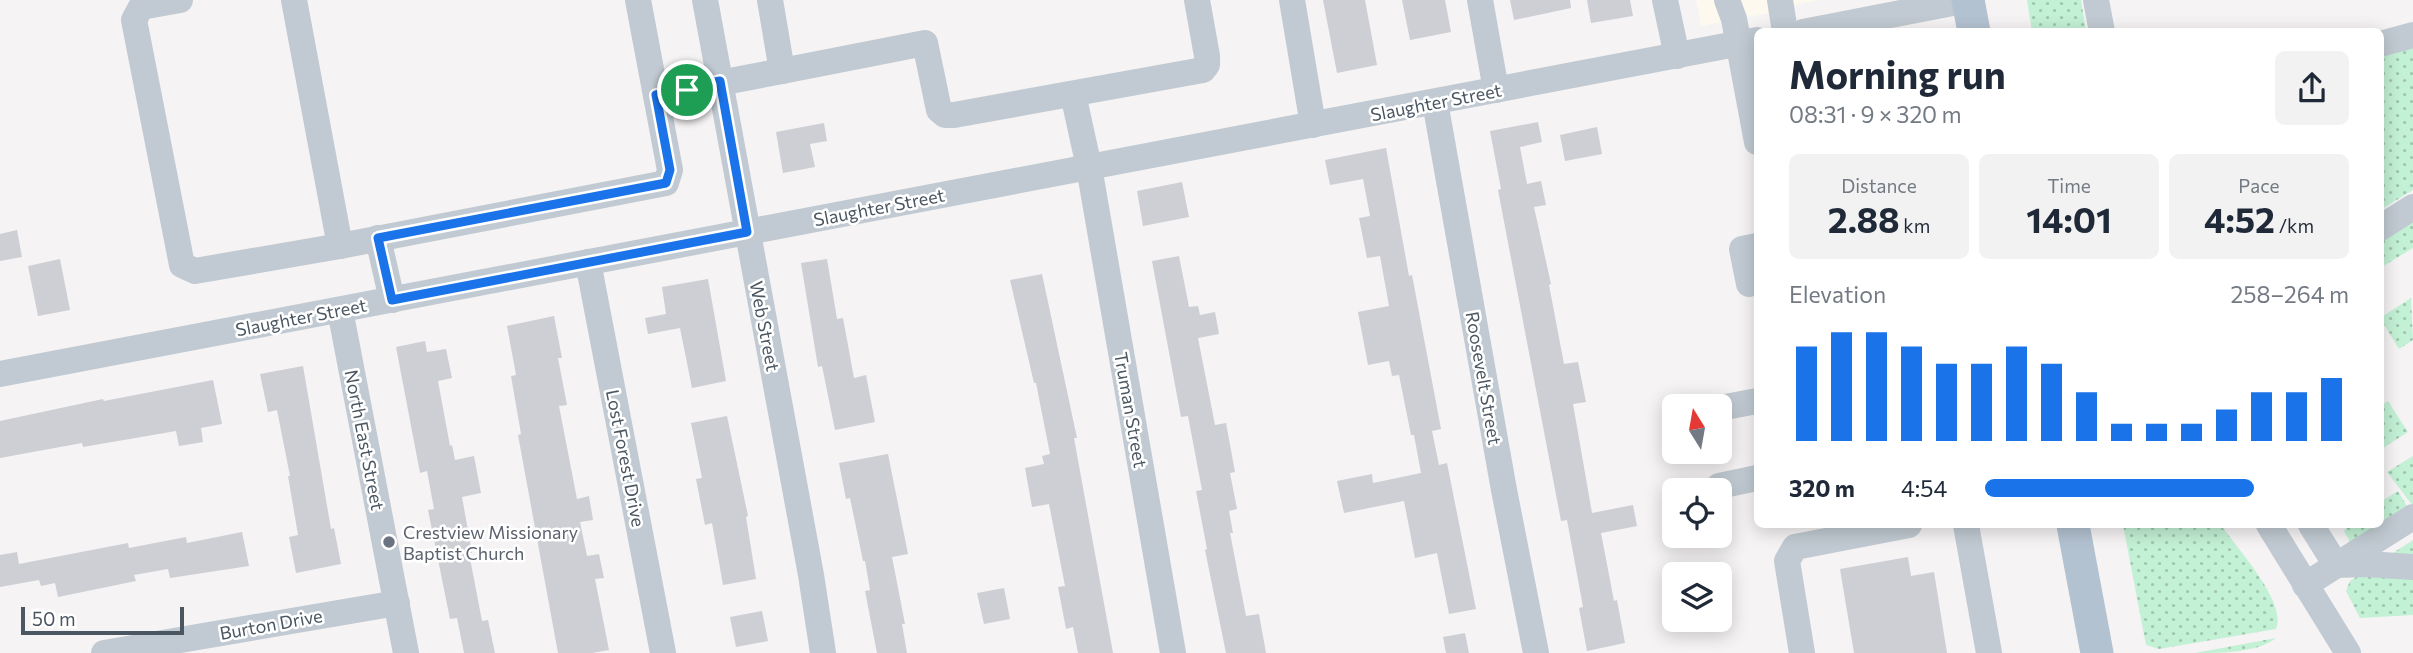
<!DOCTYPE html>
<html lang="en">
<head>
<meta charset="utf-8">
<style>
  body { margin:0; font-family:Commissioner,sans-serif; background:#f2f2f3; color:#1f2937; height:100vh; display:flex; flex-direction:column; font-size:26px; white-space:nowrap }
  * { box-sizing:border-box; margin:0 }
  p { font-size:23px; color:#747a83 }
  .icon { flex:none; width:38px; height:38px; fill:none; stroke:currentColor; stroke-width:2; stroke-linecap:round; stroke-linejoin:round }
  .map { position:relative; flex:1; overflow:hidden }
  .details { position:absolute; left:1754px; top:28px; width:630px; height:500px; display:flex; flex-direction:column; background:#fff; border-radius:10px; box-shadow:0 4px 18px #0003 }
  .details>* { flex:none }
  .needle { width:46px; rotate:349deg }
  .tools { position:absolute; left:1662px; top:394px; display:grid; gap:14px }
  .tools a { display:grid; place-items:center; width:70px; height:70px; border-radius:10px; background:#fff; box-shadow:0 4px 18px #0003; font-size:35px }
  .scale { position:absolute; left:21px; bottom:18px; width:163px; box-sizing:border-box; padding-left:7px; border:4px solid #4a5661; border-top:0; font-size:19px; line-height:24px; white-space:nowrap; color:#4a5661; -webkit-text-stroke:5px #fff; paint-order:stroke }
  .pin { position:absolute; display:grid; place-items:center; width:60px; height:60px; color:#fff; margin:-30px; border:4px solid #fff; border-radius:50%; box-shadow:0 2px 7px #0007 }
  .round { display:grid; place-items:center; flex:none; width:74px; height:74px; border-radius:10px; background:#f2f2f3 }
  .overview { display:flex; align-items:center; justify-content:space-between; height:119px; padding:0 35px }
  h1 { font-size:38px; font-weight:700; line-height:52px }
  .metrics { display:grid; grid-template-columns:repeat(3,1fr); gap:10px; height:119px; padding:7px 35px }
  .metrics div { display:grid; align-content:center; border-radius:10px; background:#f2f2f3; text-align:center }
  .metrics b { font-size:35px; font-weight:700 }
  .metrics small { font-size:19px; font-weight:400 }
  .metrics p { font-size:19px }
  .chart { height:196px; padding:14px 35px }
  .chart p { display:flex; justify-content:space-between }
  .chart svg { width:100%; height:126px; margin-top:7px; stroke:#1a73e8; stroke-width:6 }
  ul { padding:0 35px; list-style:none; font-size:23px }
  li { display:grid; grid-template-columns:112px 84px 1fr; align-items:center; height:52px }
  li i { height:18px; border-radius:9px; background:#1a73e8 }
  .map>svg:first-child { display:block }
  .commercial { fill:#fdf9ef }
  .grass { fill:url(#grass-dots) }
  .building { fill:#cdcfd5 }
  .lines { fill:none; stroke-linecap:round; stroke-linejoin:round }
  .minor { stroke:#c1cad2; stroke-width:26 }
  .major { stroke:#b3c2d1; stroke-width:33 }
  .route-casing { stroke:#fff; stroke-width:14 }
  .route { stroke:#1a73e8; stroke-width:9 }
  .worship-dot { fill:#6b7280; stroke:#fff; stroke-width:2.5 }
  .labels { text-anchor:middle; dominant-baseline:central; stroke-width:5; stroke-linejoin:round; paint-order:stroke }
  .street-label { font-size:18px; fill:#4a5661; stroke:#fff }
  .worship-label { font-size:18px; fill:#5b616d; stroke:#fff; text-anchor:start }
</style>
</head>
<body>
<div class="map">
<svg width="2413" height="653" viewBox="0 0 2413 653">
  <defs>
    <pattern id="grass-dots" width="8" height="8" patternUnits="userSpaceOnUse" patternTransform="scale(1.75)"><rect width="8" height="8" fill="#c3f1d5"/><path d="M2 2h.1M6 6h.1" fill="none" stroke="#a0c6b0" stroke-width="1.8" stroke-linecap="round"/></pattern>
  </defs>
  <rect width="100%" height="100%" fill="#f5f3f3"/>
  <!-- commercial -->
  <polygon class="commercial" points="1696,0 1820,0 1775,9 1775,12 1701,26"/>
  <!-- grass -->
  <g class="grass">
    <polygon points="2027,0 2081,0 2086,31 2032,31"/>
    <polygon points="2413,48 2413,190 2380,210 2380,57"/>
    <polygon points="2413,210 2413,248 2380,268 2380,230"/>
    <polygon points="2411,298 2413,340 2399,349 2380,318"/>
    <polygon points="2388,401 2408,432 2380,450 2380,406"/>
    <polygon points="2413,456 2413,506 2387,472"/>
    <polygon points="2398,491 2408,508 2351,544 2344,531 2349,525 2380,525 2380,502"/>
    <path d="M2123 525H2221C2236 547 2288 603 2276 629L2159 649 2146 645Z"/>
    <polygon points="2413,540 2413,615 2360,618 2346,591 2350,581"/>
    <path d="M2276 638C2257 653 2220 653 2195 653Z"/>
  </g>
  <!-- building -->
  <g class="building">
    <polygon points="1323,0 1365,0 1377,65 1337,73"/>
    <polygon points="1402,0 1445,0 1451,32 1410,40"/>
    <polygon points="1510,0 1570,0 1571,8 1514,20"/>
    <polygon points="1587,0 1630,0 1633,16 1591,23"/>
    <polygon points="1538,122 1542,142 1520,147 1527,184 1541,181 1546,205 1534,207 1551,284 1549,285 1564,364 1578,362 1586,402 1573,404 1592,513 1633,505 1637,526 1601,533 1614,601 1617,600 1625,643 1587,651 1579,608 1583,607 1567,520 1561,521 1498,190 1501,189 1490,131"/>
    <polygon points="824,123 827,141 810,144 815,167 783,173 776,132"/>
    <polygon points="1597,127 1602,154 1565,161 1560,135"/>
    <polygon points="1386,148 1409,276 1412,275 1441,429 1432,431 1439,465 1447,463 1476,609 1449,614 1437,553 1415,558 1404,501 1344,513 1337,481 1372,474 1373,483 1421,473 1414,435 1411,435 1399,375 1392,376 1389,361 1368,365 1358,312 1389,306 1380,256 1367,258 1359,218 1370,216 1363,179 1330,185 1325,160"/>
    <polygon points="1182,182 1189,217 1143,226 1137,191"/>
    <polygon points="17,230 22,257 0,261 0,234"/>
    <polygon points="1179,256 1189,307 1198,306 1200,315 1215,312 1219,334 1198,338 1215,425 1226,423 1235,472 1230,473 1237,509 1229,511 1233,533 1230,533 1246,616 1259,614 1266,653 1226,653 1205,550 1207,549 1196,491 1202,490 1188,416 1181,417 1152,261"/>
    <polygon points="60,259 70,310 38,316 28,266"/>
    <polygon points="827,259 837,319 843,318 854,378 866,375 875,422 835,430 822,366 818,367 801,263"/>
    <polygon points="1042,274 1077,438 1074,438 1113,653 1078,653 1073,627 1066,629 1058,587 1065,586 1049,504 1032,507 1025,468 1044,464 1042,456 1050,454 1036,383 1034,383 1010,280"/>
    <polygon points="708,279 726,381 692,388 680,328 648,334 645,318 666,314 662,287"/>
    <polygon points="554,316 562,358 558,358 567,405 559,406 577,499 589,496 593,520 580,522 587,556 599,554 604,578 595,579 609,650 592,653 558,653 518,435 521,434 511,376 516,375 507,326"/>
    <polygon points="425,341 427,352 446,349 452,378 438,381 450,446 452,445 455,460 474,456 481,493 462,497 472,553 469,553 482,621 488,620 495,653 464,653 457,618 450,619 428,510 434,509 427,471 420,473 396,347"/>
    <polygon points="303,366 331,529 334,528 341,564 296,573 289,537 298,535 288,476 290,476 277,410 268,412 260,374"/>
    <polygon points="213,380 222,424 201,428 203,442 179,446 176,431 83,447 82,443 0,458 0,421 103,399 104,401"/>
    <polygon points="727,416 748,516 746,517 756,579 723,585 712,523 705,525 696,479 702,478 691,423"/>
    <polygon points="888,454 908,554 892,557 905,624 902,624 907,653 877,653 865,591 870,590 865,561 863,561 850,498 846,499 839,463"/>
    <polygon points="242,532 249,566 170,578 168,569 134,575 136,581 58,597 55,583 41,586 39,580 0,587 0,555 17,552 19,564 128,543 129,548 186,537 187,543"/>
    <polygon points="1908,557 1911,576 1934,572 1947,653 1854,653 1840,569"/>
    <polygon points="1004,588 1010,619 984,624 977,593"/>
    <polygon points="762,611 768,641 736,647 730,617"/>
    <polygon points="1465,633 1469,653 1446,653 1443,637"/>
  </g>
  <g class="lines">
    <!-- minor -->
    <g class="minor">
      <polyline points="180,0 141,7 134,20 182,265 195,271 340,246"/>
      <polyline points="294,0 340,246 666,183 670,170 638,0"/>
      <polyline points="705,0 811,575 823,653"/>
      <polyline points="1292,0 1313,125"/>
      <polyline points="1480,0 1496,90"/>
      <polyline points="1665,0 1677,56"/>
      <polyline points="1727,0 1734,19 1757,142"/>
      <polyline points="1780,0 1785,32"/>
      <polyline points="2096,0 2102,32"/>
      <polyline points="1803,32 1968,0"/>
      <polyline points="2380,44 2413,35"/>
      <polyline points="782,71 925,43 939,110 945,115 954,115 1203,70 1207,65 1207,56 1197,0"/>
      <polyline points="1073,94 1089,167 1173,653"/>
      <polyline points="656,95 782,71 770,0"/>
      <polyline points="1435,102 1504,490 1536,653"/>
      <polyline points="2380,228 2413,207"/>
      <polyline points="378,238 392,300"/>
      <polyline points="1757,246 1742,249 1749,284 1757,282"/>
      <polyline points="588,262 663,653"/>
      <polyline points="340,310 406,653"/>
      <polyline points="0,374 1757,40"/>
      <polyline points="1720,408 1757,401"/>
      <polyline points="1719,486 1757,478"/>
      <polyline points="1966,525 1989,653"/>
      <polyline points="2269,525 2348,653"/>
      <polyline points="2311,525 2336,565 2367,564 2413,567"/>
      <polyline points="2305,585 2413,517"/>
      <polyline points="104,653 397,603"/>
      <polyline points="1802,653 1787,561 1795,547 1909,525"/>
    </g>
    <!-- major -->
    <g class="major">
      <polyline points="1968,0 1974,32"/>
      <polyline points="2073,525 2097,653"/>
    </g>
  </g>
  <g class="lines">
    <defs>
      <polygon id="route" points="720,81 747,232 392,300 378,238 666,183 670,170 656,95"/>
    </defs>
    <!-- route casing -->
    <use href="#route" class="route-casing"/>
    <!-- route -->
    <use href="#route" class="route"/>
  </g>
  <!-- markers -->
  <circle class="worship-dot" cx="389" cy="542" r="7"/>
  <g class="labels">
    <!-- street labels -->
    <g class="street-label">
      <text transform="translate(1436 102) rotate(-11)">Slaughter Street</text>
      <text transform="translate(879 207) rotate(-11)">Slaughter Street</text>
      <text transform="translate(301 317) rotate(-11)">Slaughter Street</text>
      <text transform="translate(765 326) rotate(79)">Web Street</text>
      <text transform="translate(1484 378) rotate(80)">Roosevelt Street</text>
      <text transform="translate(1131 410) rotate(80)">Truman Street</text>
      <text transform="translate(365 440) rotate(79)">North East Street</text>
      <text transform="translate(626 458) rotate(79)">Lost Forest Drive</text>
      <text transform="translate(271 624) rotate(-10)">Burton Drive</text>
    </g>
    <!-- worship labels -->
    <g class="worship-label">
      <text x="403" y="532">Crestview Missionary<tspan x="403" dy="21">Baptist Church</tspan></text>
    </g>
  </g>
</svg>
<div class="tools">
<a><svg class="needle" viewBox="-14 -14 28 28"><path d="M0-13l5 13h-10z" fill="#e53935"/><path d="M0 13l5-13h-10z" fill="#747a83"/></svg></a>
<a><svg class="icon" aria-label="locate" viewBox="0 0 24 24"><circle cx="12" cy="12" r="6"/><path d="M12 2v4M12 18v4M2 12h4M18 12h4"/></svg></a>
<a><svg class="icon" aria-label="layers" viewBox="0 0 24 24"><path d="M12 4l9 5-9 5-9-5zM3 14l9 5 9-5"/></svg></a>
</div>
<div class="scale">50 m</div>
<div class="pin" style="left:687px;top:90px;background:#1e9e55"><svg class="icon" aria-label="arrive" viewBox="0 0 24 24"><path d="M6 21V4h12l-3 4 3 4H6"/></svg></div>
<section class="details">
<div class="overview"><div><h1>Morning run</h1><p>08:31 · 9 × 320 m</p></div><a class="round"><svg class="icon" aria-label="share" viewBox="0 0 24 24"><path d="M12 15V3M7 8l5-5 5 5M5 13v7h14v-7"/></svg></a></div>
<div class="metrics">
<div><p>Distance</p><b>2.88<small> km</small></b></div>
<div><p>Time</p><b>14:01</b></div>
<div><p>Pace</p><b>4:52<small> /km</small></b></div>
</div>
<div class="chart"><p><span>Elevation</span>258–264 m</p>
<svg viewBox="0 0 160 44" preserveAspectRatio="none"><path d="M5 44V11M15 44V6M25 44V6M35 44V11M45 44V17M55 44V17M65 44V11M75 44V17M85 44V27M95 44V38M105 44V38M115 44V38M125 44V33M135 44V27M145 44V27M155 44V22"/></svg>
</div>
<ul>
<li><b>320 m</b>4:54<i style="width:74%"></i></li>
</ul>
</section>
</div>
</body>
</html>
